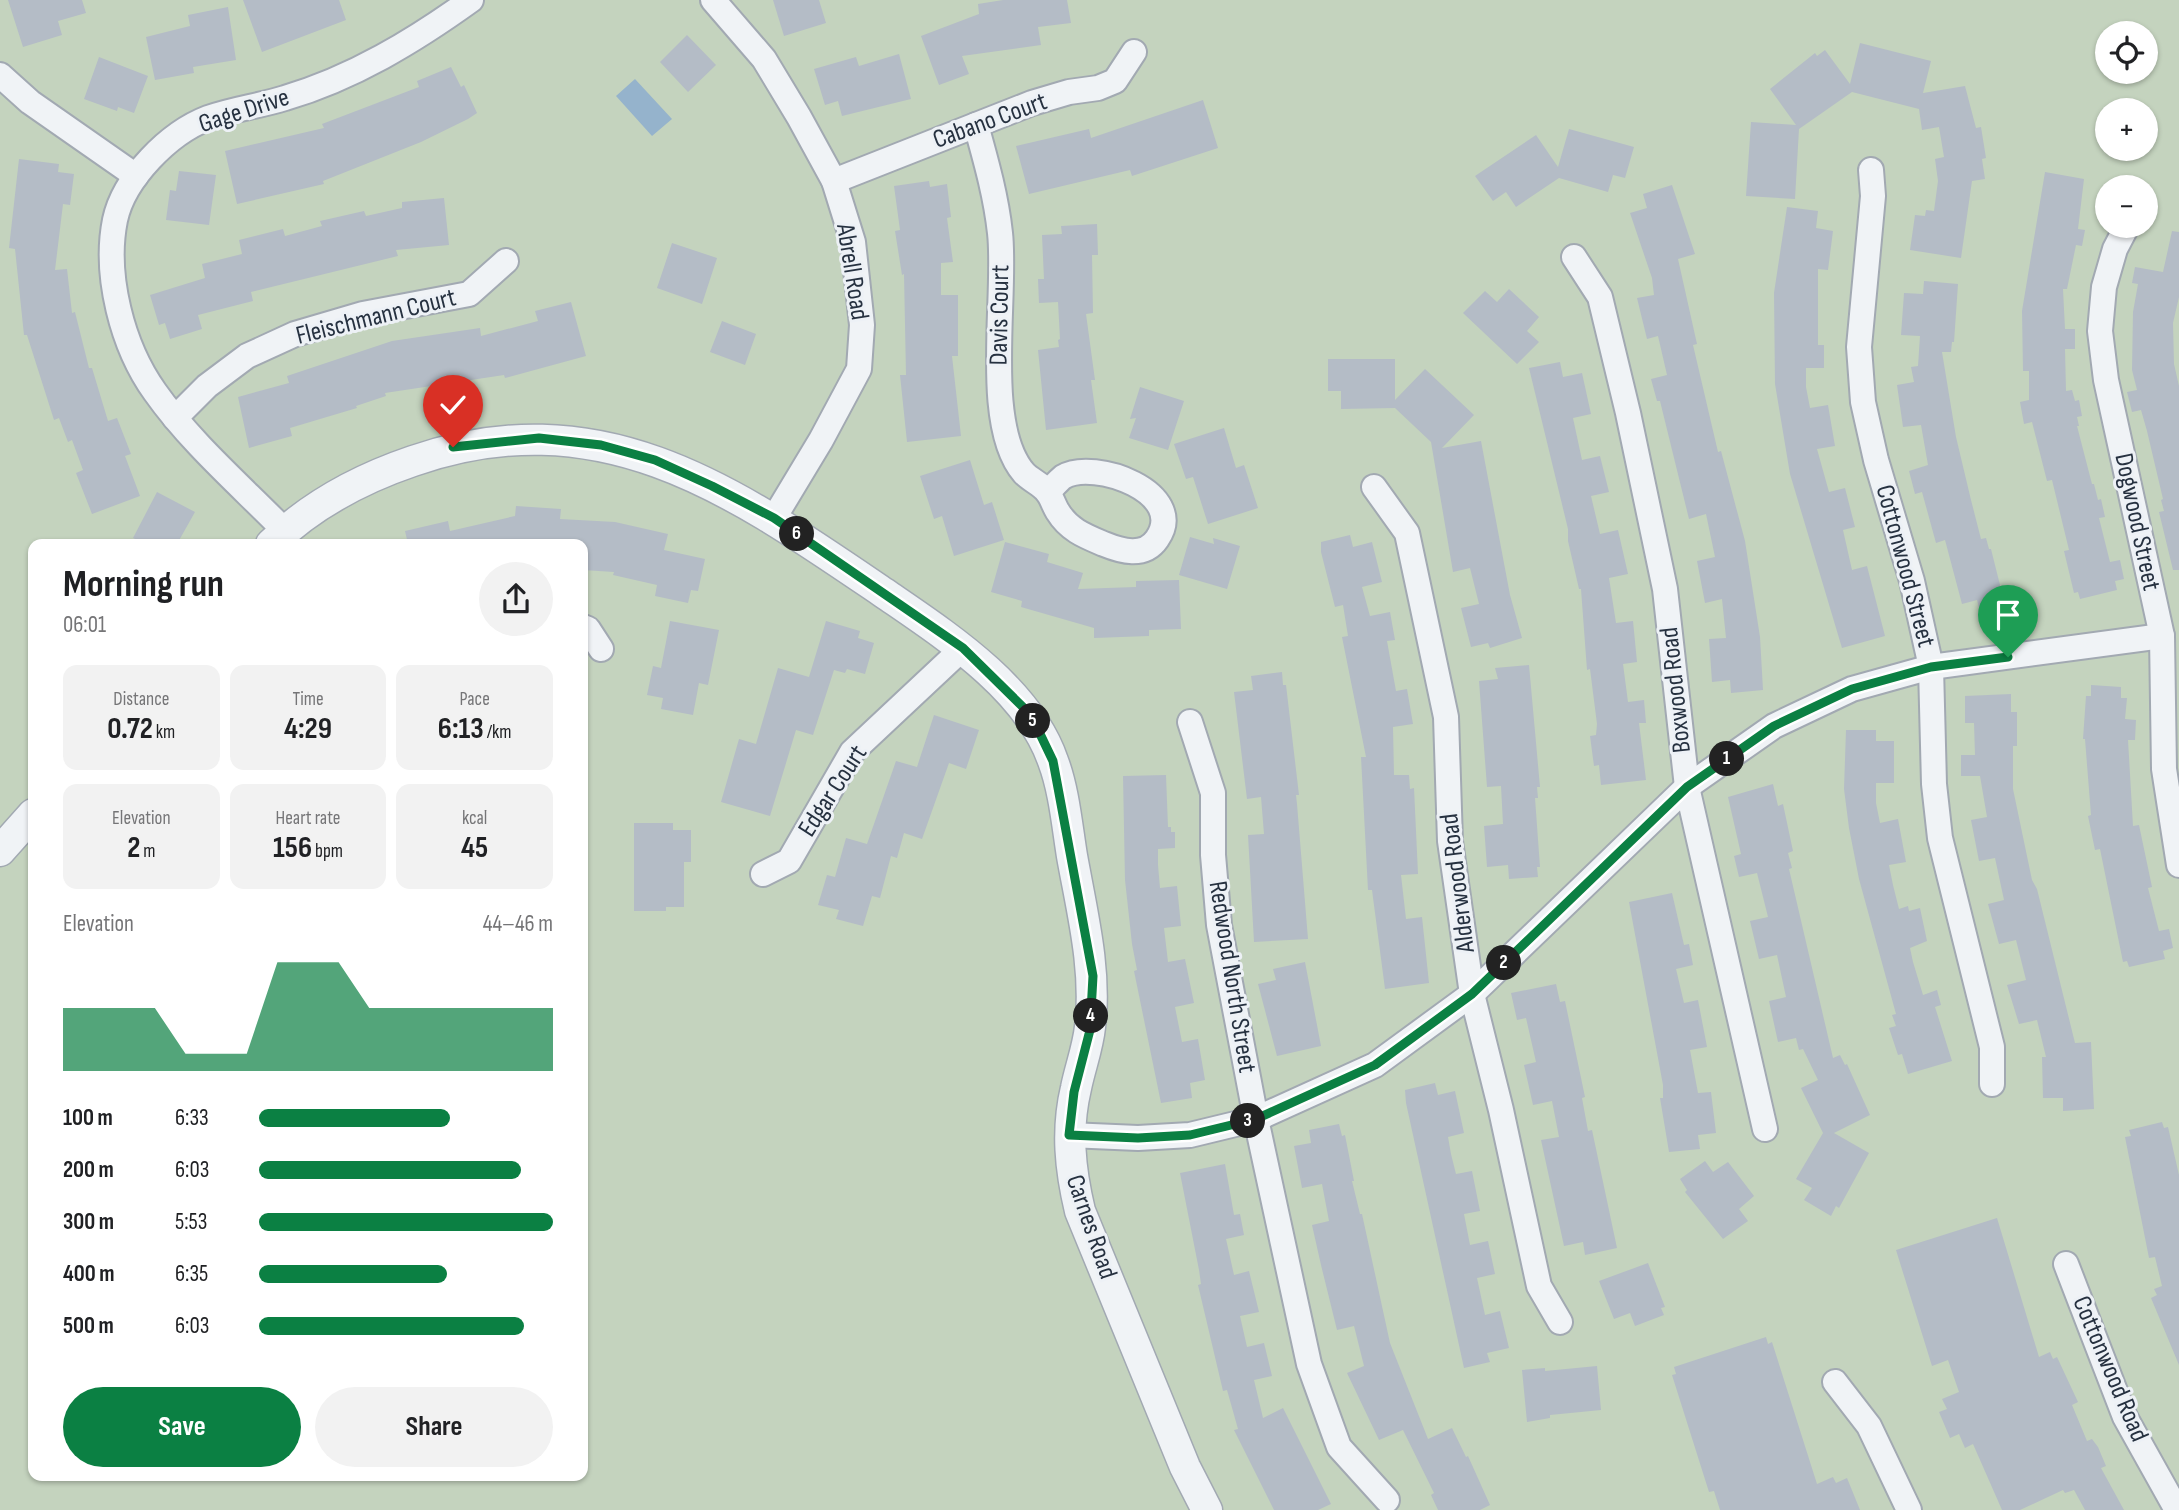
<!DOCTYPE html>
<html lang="en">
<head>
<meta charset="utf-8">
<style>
  body { margin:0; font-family:"Sofia Sans Condensed",sans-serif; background:#f2f2f2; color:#202124; height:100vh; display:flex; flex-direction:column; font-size:26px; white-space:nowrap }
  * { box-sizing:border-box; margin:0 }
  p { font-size:23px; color:#757577 }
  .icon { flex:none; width:38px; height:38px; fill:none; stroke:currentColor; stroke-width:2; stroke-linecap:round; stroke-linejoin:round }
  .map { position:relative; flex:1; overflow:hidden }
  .panel { position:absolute; left:28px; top:539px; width:560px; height:942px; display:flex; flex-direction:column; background:#fff; border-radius:14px; box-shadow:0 2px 5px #0004 }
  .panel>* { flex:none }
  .controls { position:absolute; left:2095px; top:21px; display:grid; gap:14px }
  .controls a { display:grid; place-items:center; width:63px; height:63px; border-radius:50%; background:#fff; box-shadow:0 2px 5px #0004; font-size:35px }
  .pin { position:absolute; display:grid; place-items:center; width:60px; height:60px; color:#fff; margin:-72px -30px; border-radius:50% 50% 50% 0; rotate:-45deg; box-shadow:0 0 7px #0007 }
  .pin .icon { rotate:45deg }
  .km { position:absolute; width:35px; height:35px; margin:-18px; border-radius:50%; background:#222; color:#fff; font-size:19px; line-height:35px; text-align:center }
  .round { display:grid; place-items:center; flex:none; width:74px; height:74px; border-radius:37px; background:#f2f2f2 }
  .headline { display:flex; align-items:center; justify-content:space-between; height:119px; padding:0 35px }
  h1 { font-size:38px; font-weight:700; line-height:52px }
  .figures { display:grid; grid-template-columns:repeat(3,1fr); gap:10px; height:119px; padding:7px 35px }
  .figures div { display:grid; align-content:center; border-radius:14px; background:#f2f2f2; text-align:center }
  .figures b { font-size:30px; font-weight:700 }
  .figures small { font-size:19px; font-weight:400 }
  .figures p { font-size:19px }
  .chart { height:196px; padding:14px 35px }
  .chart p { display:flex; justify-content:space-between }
  .chart svg { width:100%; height:126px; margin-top:7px; fill:#0b8043; opacity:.7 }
  .primary-button { display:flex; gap:14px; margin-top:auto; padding:14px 35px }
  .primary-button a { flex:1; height:80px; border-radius:42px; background:#0b8043; color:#fff; font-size:28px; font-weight:700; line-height:80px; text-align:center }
  .primary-button a+a { background:#f2f2f2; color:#202124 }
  ul { padding:0 35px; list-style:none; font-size:23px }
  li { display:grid; grid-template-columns:112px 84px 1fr; align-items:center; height:52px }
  li i { height:18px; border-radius:9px; background:#0b8043 }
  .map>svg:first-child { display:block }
  .green { fill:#c4d3be; fill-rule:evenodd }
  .water { fill:#95b3cc }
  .building { fill:#b4bcc6 }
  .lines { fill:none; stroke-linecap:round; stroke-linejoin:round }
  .minor-casing { stroke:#a2a9b2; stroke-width:28 }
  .tertiary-casing { stroke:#a2a9b2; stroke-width:33 }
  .minor { stroke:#f0f3f6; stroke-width:24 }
  .tertiary { stroke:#f0f3f6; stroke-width:30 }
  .route-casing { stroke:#fff; stroke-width:14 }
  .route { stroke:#0b8043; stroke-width:9 }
  .labels { text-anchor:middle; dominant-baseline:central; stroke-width:6; stroke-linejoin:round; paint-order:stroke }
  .street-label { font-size:26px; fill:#263140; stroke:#edf1f6 }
</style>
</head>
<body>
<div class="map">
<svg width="2179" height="1510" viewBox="0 0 2179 1510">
  <rect width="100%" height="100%" fill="#dde2e8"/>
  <!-- green -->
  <path class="green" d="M0 0H2179V1510H0ZM2107 33H2146V72H2107ZM2107 110H2146V149H2107ZM2107 187H2146V226H2107ZM33 544H583V1475H33Z"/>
  <!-- water -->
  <polygon class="water" points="635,79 672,119 652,136 616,96"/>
  <!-- building -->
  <g class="building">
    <polygon points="8,0 82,0 86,13 58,21 62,35 23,47"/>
    <polygon points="243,0 339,0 346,20 262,52"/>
    <polygon points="773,0 819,0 826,23 784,36"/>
    <polygon points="1003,0 1067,0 1071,23 1038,27 1041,45 962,56 969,74 939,85 921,36 979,14 978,4"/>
    <polygon points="228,7 236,60 193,67 194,73 155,80 146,37 190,26 188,15"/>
    <polygon points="687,35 716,65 688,92 660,62"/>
    <polygon points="1860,43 1931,61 1923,93 1965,86 1976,128 1981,127 1986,158 1982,159 1985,179 1972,181 1961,258 1910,250 1915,215 1925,216 1926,210 1934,211 1938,181 1935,159 1944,157 1939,127 1922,130 1919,109 1852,92 1799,129 1795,199 1746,196 1751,122 1796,125 1770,89 1815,53 1817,56 1825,50 1850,84"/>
    <polygon points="899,54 911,99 842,116 838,101 825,105 814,69 856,57 859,66"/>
    <polygon points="99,57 148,76 134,113 118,107 117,111 84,99"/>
    <polygon points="451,67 461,87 464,85 477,113 468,119 421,142 323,181 324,184 237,204 225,151 324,128 322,124 419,87 417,81"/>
    <polygon points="1203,100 1218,148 1132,176 1130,170 1029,194 1016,146 1089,129 1091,138"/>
    <polygon points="1569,129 1634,147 1625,178 1613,175 1608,192 1559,178 1516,207 1506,192 1493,201 1475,176 1536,135 1558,167"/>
    <polygon points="19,159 59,164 58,172 74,174 70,205 63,204 55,270 67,269 72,313 75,312 89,368 92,368 108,421 117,418 131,454 125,456 140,496 92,514 76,473 83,470 72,440 68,442 59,418 54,420 27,335 24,335 15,249 9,248"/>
    <polygon points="179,171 216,175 209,225 166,220 170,190 176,191"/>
    <polygon points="2045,172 2084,179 2078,229 2085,230 2082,246 2076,245 2067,289 2063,289 2065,329 2075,329 2075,349 2065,349 2066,391 2072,390 2075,401 2079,400 2082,416 2077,417 2079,426 2077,426 2092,484 2094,484 2098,500 2101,499 2105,517 2099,518 2110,562 2120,560 2124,579 2115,581 2117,590 2080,599 2078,592 2074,593 2064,551 2069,550 2052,480 2047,481 2032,422 2024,424 2020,402 2029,400 2029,371 2023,371 2022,311"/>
    <polygon points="929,181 930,187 947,184 951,217 947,218 953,262 941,263 941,295 958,295 958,356 952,356 961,436 907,442 900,375 906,375 904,274 902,275 895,231 900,230 894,186"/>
    <polygon points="1672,185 1695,254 1678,259 1697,344 1693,345 1718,452 1721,451 1745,541 1760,637 1763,690 1731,693 1730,680 1712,682 1709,639 1726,638 1722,599 1705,603 1697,561 1715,557 1706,514 1689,519 1660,401 1657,401 1651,379 1667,375 1658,336 1647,339 1637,298 1654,295 1652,278 1630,213 1647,208 1643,194"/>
    <polygon points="444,198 449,245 396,250 398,256 251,292 253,301 198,315 202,329 170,339 165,323 159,325 150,295 205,278 202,264 242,254 239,240 283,229 285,236 322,226 320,221 364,211 366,216 402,208 402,202"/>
    <polygon points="1787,207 1818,211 1816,228 1833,231 1828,270 1818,269 1818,345 1824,345 1824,368 1806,368 1806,387 1810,408 1828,405 1835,446 1817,449 1829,492 1845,488 1855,527 1843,530 1852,570 1867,566 1885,636 1842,648 1790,474 1775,384 1774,293"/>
    <polygon points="1097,224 1098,255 1092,255 1093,313 1086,314 1095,380 1091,380 1097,423 1046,430 1038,350 1059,347 1058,340 1060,339 1058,302 1039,303 1038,279 1044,279 1042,235 1062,234 1061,226"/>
    <polygon points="2172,231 2179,232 2179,297 2173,323 2174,364 2179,386 2179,570 2173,570 2159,512 2164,511 2161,500 2163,499 2147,431 2141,410 2132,412 2127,392 2137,390 2132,370 2133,312 2138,284 2132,283 2135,267 2163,272"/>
    <polygon points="672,243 717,258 702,304 657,288"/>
    <polygon points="1924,281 1958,284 1954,342 1952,342 1951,352 1942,352 1956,437 1971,500 1981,539 1986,538 1989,549 1991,549 2006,609 1981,616 1977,600 1962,604 1945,540 1936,543 1922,492 1915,494 1909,471 1928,465 1921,425 1903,427 1897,385 1914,382 1911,367 1918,366 1920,336 1901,335 1904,293 1923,294"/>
    <polygon points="1509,289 1539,317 1527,331 1539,342 1517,364 1463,313 1485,291 1497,302"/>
    <polygon points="571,302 586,356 505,378 504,375 385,393 386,396 356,406 357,408 290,428 292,436 249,448 238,397 289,383 287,376 392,341 480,328 481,336 538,321 535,311"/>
    <polygon points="722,321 756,334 745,365 710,352"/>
    <polygon points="1328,359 1395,359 1395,400 1425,369 1474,415 1442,448 1481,441 1510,595 1522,638 1490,648 1488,643 1471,647 1461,608 1479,604 1470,568 1453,572 1431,442 1395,408 1341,409 1341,391 1328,391"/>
    <polygon points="1560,362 1563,377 1582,373 1591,414 1573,418 1582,460 1600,456 1609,492 1591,496 1600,534 1618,530 1628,574 1609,578 1616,623 1633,621 1637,662 1623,664 1628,702 1644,700 1646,723 1639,723 1646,780 1601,785 1599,765 1594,766 1590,736 1596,735 1597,724 1590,669 1587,670 1581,589 1579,589 1568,541 1568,529 1529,368"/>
    <polygon points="1140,387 1184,401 1168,450 1129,438 1136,418 1130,419"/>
    <polygon points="1224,428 1236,468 1244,465 1258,508 1208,524 1193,477 1186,479 1174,444"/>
    <polygon points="970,460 984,505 992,502 1004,540 954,556 942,516 934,519 920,476"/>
    <polygon points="157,492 195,512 177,544 146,544 133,538"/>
    <polygon points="516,506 561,509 560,519 615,522 668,534 664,550 705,559 698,591 691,590 688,603 655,596 657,585 613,575 614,572 583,570 583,544 408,544 405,531 448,521 450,531 515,516"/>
    <polygon points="1350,535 1353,547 1372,542 1382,582 1362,587 1370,616 1390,612 1395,640 1387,641 1396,691 1407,689 1413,724 1393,727 1394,775 1409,775 1410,789 1414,788 1418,874 1401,875 1406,919 1422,917 1429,983 1385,989 1372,890 1368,890 1361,757 1366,757 1342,637 1348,636 1343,605 1335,607 1321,552 1321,542"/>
    <polygon points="1190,537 1214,544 1213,538 1240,546 1227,589 1179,575"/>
    <polygon points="1005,542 1049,554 1047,562 1083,573 1078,589 1136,587 1136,581 1179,580 1181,629 1149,630 1149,636 1094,638 1094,628 1021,607 1022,601 991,592"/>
    <polygon points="670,621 719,630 708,685 699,683 693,715 661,709 663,698 647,695 653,666 661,668"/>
    <polygon points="826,621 860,631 858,638 874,643 865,674 847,669 845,673 834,670 813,735 796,730 770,816 721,802 739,739 756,744 778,668 809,677"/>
    <polygon points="1529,665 1540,787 1537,787 1538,798 1535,798 1540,867 1537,867 1538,877 1509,879 1508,865 1487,867 1484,826 1503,824 1501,786 1487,787 1479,681 1498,679 1495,668"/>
    <polygon points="1282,672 1283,685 1286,685 1299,795 1296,795 1297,804 1308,939 1254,942 1248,835 1264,834 1261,797 1247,799 1234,692 1253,690 1251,676"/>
    <polygon points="2091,685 2121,687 2121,698 2127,698 2125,719 2136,720 2135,740 2128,740 2133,826 2139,825 2152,887 2148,888 2159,931 2169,929 2173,948 2163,951 2165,959 2129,967 2127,961 2123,962 2100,849 2095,850 2088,816 2091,815 2085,739 2083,739 2086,696 2091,696"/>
    <polygon points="2011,694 2011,712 2017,712 2017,746 2013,746 2013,789 2032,880 2037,889 2075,1043 2091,1042 2094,1109 2063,1111 2063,1098 2043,1098 2042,1057 2046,1057 2037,1020 2019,1024 2007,985 2026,980 2016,940 1999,944 1988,904 2004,900 1995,858 1979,861 1971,820 1987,817 1980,776 1961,776 1961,755 1975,755 1974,723 1965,723 1965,696"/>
    <polygon points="934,715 979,730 966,769 949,763 922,839 904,833 897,858 891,856 880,898 872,896 863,926 836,919 839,910 818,905 827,875 835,877 846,838 867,844 896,761 917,767"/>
    <polygon points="1846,730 1876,730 1876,741 1894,741 1894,783 1876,783 1876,803 1880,823 1898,819 1906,862 1889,865 1893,885 1899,909 1908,906 1909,911 1920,908 1927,941 1910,948 1913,962 1923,995 1937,990 1941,1005 1935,1007 1952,1061 1908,1074 1902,1054 1898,1055 1889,1028 1896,1026 1892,1015 1896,1014 1859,879 1849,828 1844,789"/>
    <polygon points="1166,775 1168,827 1171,827 1171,832 1175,832 1175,848 1158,849 1158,865 1160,888 1177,886 1181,926 1164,928 1168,962 1185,959 1194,1003 1175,1007 1182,1042 1198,1039 1205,1080 1190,1083 1192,1098 1161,1103 1134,971 1137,970 1132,944 1125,880 1123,776"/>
    <polygon points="1773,784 1778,806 1783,804 1793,851 1788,853 1792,868 1789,869 1833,1058 1840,1055 1845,1065 1847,1064 1870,1115 1834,1133 1869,1153 1839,1208 1836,1206 1831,1216 1804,1200 1812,1188 1796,1179 1823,1133 1801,1088 1818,1080 1803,1049 1799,1050 1796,1038 1778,1042 1769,1001 1786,997 1777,955 1759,959 1750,921 1768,917 1757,873 1739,877 1734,856 1741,854 1728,797"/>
    <polygon points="634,823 673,823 673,830 691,830 691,862 684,862 684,907 666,907 666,911 634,911"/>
    <polygon points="1672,893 1684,945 1689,944 1693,965 1676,969 1684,1003 1698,1000 1707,1047 1690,1050 1698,1093 1711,1092 1716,1133 1698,1135 1700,1149 1669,1152 1660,1098 1663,1098 1663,1085 1629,902"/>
    <polygon points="1305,962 1321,1046 1277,1056 1258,984 1276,980 1273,969"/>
    <polygon points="1556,984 1560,1002 1565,1001 1585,1097 1582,1098 1588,1131 1592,1130 1617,1248 1585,1255 1583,1242 1564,1246 1541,1140 1559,1137 1552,1101 1533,1105 1524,1065 1536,1062 1526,1018 1517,1020 1511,993"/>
    <polygon points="1435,1083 1438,1095 1455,1091 1464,1133 1448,1137 1451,1154 1456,1174 1472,1171 1480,1211 1464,1214 1470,1245 1488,1241 1495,1274 1477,1278 1485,1315 1500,1311 1509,1348 1487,1353 1490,1362 1464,1368 1406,1103 1405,1090"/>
    <polygon points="2162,1122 2164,1128 2168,1127 2179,1175 2179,1365 2151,1298 2157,1295 2154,1289 2162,1286 2155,1257 2149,1258 2125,1137 2131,1136 2129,1130"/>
    <polygon points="1339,1124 1342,1136 1345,1135 1354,1181 1352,1181 1360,1214 1362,1214 1390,1343 1428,1439 1452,1428 1466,1457 1468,1456 1490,1505 1480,1510 1438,1510 1431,1495 1434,1493 1403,1430 1379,1440 1347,1373 1364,1366 1354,1326 1337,1330 1321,1265 1312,1225 1329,1221 1322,1184 1302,1188 1294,1146 1311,1143 1309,1130"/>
    <polygon points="1705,1161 1713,1172 1728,1162 1754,1196 1739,1209 1748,1221 1723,1239 1685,1192 1687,1190 1680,1179"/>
    <polygon points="1225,1164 1234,1215 1240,1214 1244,1235 1226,1239 1234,1275 1249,1271 1259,1312 1240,1316 1247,1347 1264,1343 1272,1376 1254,1380 1263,1418 1283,1408 1331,1504 1318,1510 1274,1510 1234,1430 1238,1429 1227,1390 1223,1391 1198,1285 1201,1284 1199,1270 1180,1173"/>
    <polygon points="1997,1218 2039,1357 2050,1352 2053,1359 2057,1357 2078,1402 2072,1405 2087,1441 2092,1439 2098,1447 2106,1466 2101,1468 2124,1510 2085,1510 2074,1490 2065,1493 2063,1490 2020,1510 2002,1510 1973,1444 1965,1448 1959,1434 1950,1438 1939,1412 1947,1409 1942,1399 1959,1392 1948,1360 1932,1366 1896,1250"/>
    <polygon points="1648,1263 1665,1307 1661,1308 1664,1315 1635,1326 1630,1313 1614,1319 1599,1281"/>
    <polygon points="1766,1337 1768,1344 1772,1342 1817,1484 1833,1477 1836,1483 1847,1478 1860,1510 1720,1510 1714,1491 1709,1492 1672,1375 1676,1374 1674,1367"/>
    <polygon points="1597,1366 1601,1410 1550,1415 1550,1418 1527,1422 1522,1370 1545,1368 1545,1371"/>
  </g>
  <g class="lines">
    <defs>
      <g id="minor">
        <polyline points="713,0 764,59 799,117 834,181 853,242 862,325 859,369 821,440 774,518"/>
        <polyline points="0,75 30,102 136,176"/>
        <path d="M976 125C986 161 996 196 1000 233 1007 295 982 425 1024 473 1030 480 1042 484 1048 493 1052 498 1054 506 1058 512 1069 530 1085 536 1104 544 1121 551 1144 558 1157 539 1189 493 1094 458 1063 477 1058 481 1053 487 1048 492"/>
        <polyline points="1871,170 1873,196 1859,347 1863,402 1876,460 1912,581 1931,667 1934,784 1940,838 1992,1047 1992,1084"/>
        <polyline points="834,181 1032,103 1069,92 1098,88 1115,81 1134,52"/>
        <polyline points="2127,226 2115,249 2104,287 2100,331 2106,380 2162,636 2164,769 2179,865"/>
        <polyline points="1574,257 1600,297 1628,413 1665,589 1687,787 1765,1129"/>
        <polyline points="175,418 207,386 247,356 295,334 363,314 469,294 506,261"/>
        <polyline points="1374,487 1407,533 1446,717 1450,841 1472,994 1501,1110 1539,1286 1560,1322"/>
        <path d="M285 531C241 486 191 443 155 392 122 346 104 275 115 220 124 178 169 133 208 118 233 109 260 106 285 98 353 78 414 41 471 0"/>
        <polyline points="583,627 588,629 601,649"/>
        <polyline points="1190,722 1213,793 1213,855 1219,925 1256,1119 1309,1364 1339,1447 1387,1500"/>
        <polyline points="763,874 789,861 852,752 963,648"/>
        <polyline points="1069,1135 1138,1138 1190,1135 1256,1119 1375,1065 1472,994 1687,787 1774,726 1852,689 1931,667 2162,636"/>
        <polyline points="2066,1264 2125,1417 2177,1510"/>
        <polyline points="1835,1382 1869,1426 1909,1510"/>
      </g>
      <g id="tertiary">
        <path d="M271 544C311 505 360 479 413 461 602 396 734 491 884 593 945 635 1028 688 1053 761 1064 790 1067 825 1072 856 1082 912 1097 970 1090 1027 1088 1047 1080 1068 1076 1088 1066 1130 1070 1169 1080 1211L1185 1467 1207 1510"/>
        <polyline points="0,851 33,814"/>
      </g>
    </defs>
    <!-- minor casing -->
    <use href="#minor" class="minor-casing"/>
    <!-- tertiary casing -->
    <use href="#tertiary" class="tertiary-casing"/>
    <!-- minor -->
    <use href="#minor" class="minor"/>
    <!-- tertiary -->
    <use href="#tertiary" class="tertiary"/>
  </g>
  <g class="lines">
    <defs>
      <polyline id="route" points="453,447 539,438 601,445 655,460 712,486 774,518 963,648 1031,715 1053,761 1093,976 1090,1030 1074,1092 1069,1135 1138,1138 1190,1135 1256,1119 1375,1065 1472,994 1687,787 1774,726 1852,689 1931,667 2008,657"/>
    </defs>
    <!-- route casing -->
    <use href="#route" class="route-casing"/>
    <!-- route -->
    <use href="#route" class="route"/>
  </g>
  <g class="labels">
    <!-- street labels -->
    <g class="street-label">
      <text transform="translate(244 111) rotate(-18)">Gage Drive</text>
      <text transform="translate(990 121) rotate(-20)">Cabano Court</text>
      <text transform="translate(852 272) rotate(81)">Abrell Road</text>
      <text transform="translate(1000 315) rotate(-89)">Davis Court</text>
      <text transform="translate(376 317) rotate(-14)">Fleischmann Court</text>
      <text transform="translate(2137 522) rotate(78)">Dogwood Street</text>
      <text transform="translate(1905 566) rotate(75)">Cottonwood Street</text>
      <text transform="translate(1676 690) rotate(-96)">Boxwood Road</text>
      <text transform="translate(833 791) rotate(-57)">Edgar Court</text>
      <text transform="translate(1458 883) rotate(-97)">Alderwood Road</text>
      <text transform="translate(1232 977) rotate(81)">Redwood North Street</text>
      <text transform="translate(1091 1227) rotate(71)">Carnes Road</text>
      <text transform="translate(2110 1369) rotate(67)">Cottonwood Road</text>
    </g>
  </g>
</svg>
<div class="controls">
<a><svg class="icon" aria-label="locate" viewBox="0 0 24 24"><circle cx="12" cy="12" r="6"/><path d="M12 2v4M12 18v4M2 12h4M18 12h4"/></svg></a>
<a>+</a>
<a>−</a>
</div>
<div class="pin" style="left:2008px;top:657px;background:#1e9e55"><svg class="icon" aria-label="arrive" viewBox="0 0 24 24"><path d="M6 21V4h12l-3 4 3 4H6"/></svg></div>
<div class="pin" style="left:453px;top:447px;background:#d93025"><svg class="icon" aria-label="check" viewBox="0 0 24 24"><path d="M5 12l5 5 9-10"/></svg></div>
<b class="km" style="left:1727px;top:759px">1</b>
<b class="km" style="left:1504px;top:963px">2</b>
<b class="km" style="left:1248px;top:1121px">3</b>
<b class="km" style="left:1091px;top:1016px">4</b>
<b class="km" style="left:1033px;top:721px">5</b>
<b class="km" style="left:797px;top:534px">6</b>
<section class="panel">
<div class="headline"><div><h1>Morning run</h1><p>06:01</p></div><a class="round"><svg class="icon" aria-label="share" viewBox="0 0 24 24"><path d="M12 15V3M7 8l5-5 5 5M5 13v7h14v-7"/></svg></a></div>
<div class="figures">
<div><p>Distance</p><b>0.72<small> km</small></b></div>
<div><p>Time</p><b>4:29</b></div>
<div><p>Pace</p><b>6:13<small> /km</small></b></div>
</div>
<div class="figures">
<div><p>Elevation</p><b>2<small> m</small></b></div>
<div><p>Heart rate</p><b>156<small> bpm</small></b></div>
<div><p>kcal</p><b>45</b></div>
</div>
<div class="chart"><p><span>Elevation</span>44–46 m</p>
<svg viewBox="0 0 160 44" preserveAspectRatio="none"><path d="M0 44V22L10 22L20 22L30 22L40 38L50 38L60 38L70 6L80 6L90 6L100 22L110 22L120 22L130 22L140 22L150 22L160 22V44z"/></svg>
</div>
<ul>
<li><b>100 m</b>6:33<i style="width:65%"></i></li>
<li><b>200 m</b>6:03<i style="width:89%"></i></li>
<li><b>300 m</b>5:53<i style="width:100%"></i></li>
<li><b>400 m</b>6:35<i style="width:64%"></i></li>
<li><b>500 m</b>6:03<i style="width:90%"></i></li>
</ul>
<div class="primary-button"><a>Save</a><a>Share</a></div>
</section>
</div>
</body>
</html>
